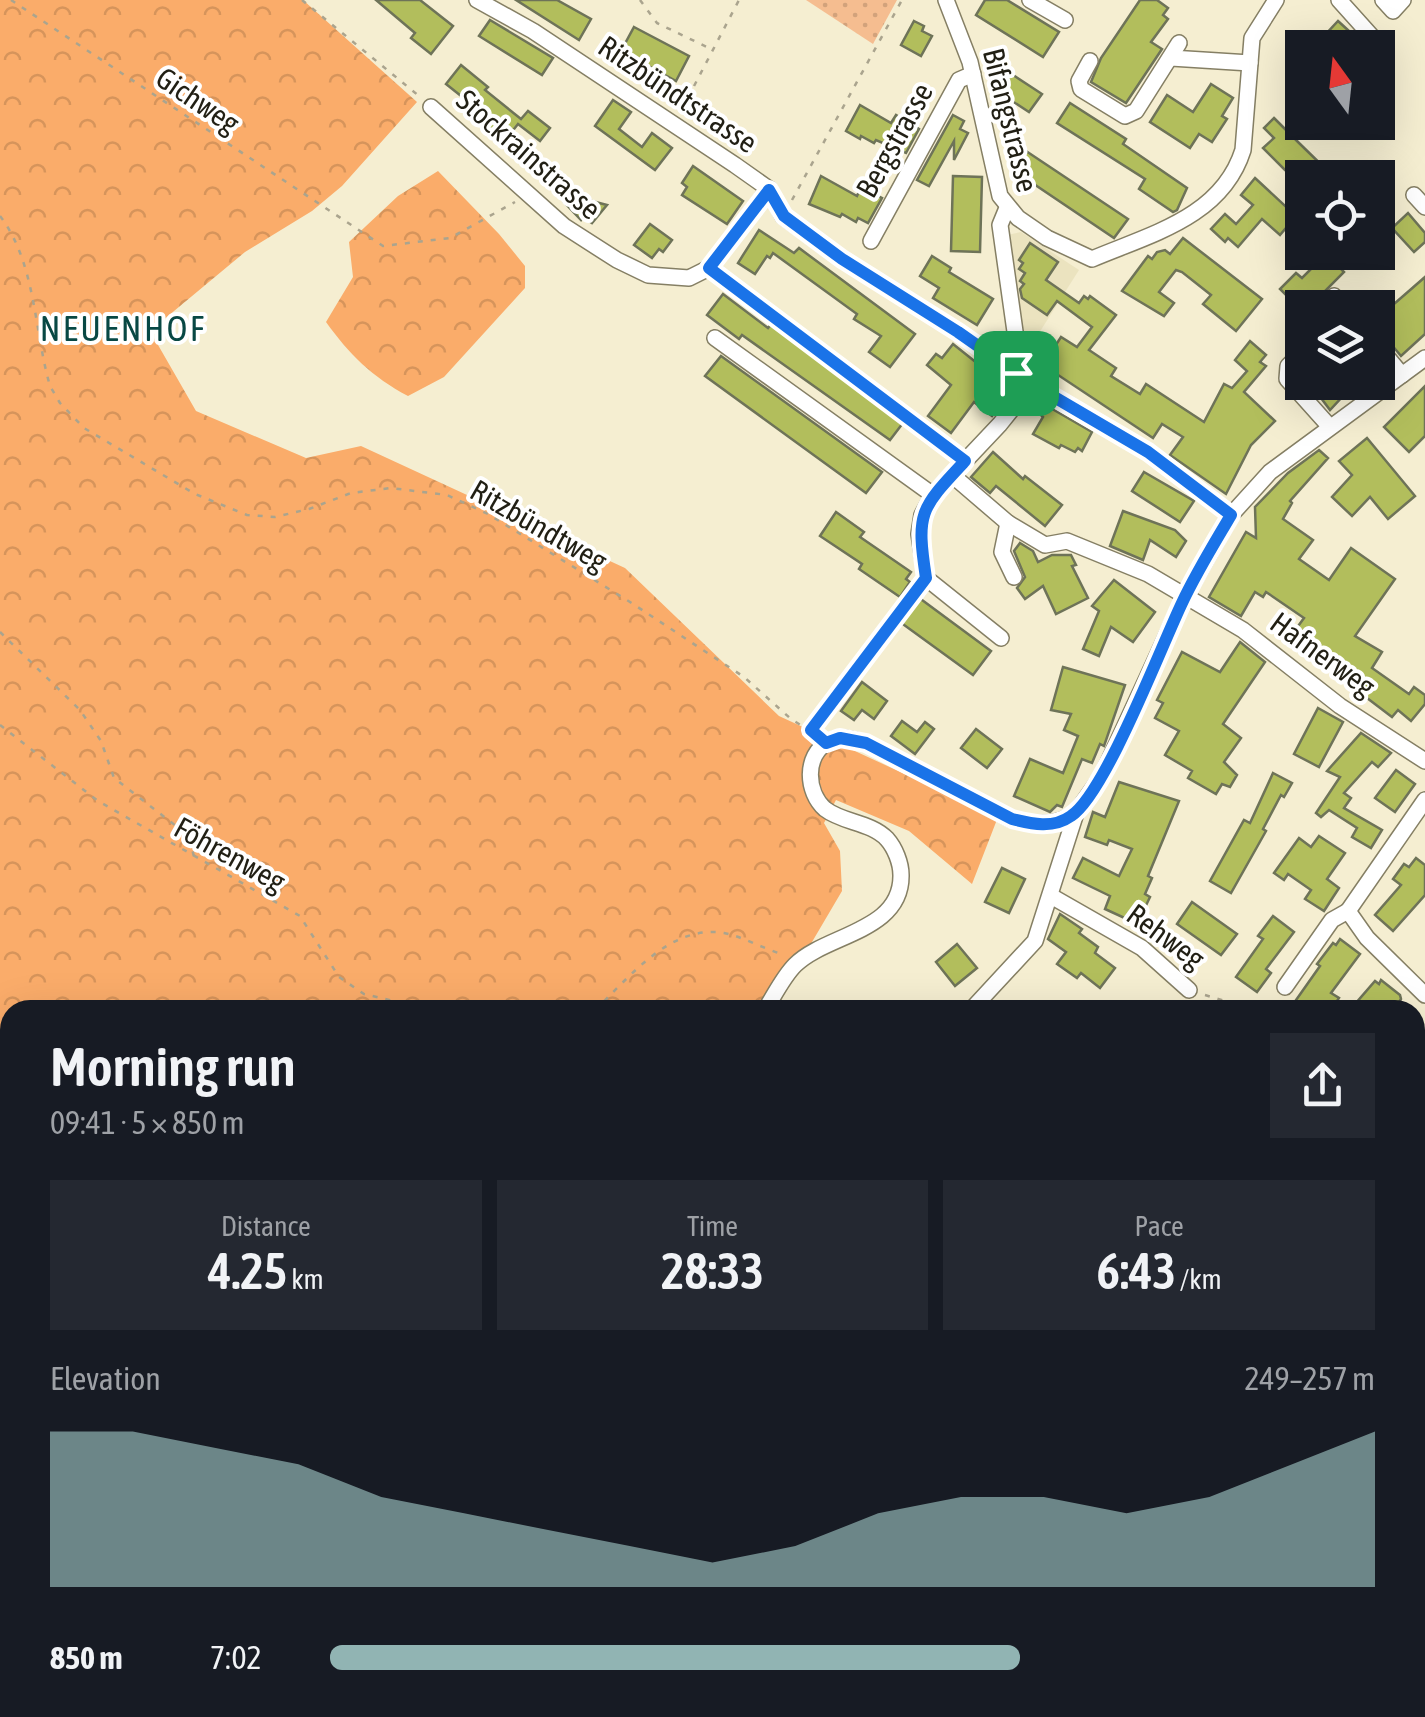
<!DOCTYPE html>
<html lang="en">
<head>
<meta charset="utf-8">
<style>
  body { margin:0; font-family:"Asap Condensed",sans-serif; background:#242831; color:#f1f3f6; height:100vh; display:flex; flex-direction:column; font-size:38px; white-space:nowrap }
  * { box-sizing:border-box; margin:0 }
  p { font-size:32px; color:#9ea1a6 }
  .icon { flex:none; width:55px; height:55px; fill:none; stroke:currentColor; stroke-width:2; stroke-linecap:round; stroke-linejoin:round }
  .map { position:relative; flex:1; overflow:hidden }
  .drawer { position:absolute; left:0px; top:1000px; width:1425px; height:718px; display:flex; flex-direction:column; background:#171b24; border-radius:30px 30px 0 0; box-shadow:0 10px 40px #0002 }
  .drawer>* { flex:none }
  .needle { width:65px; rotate:345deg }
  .controls { position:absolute; left:1285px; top:30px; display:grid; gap:20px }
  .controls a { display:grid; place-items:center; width:110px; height:110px; border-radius:0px; background:#171b24; box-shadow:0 10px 40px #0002; font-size:50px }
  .pin { position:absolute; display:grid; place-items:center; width:85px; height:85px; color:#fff; margin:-42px; border-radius:20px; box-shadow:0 5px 15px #0006 }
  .round { display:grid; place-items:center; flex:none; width:105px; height:105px; border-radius:0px; background:#242831 }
  .summary { display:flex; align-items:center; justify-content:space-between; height:170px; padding:0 50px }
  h1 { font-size:55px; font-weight:600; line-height:75px }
  .figures { display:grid; grid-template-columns:repeat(3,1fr); gap:15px; height:170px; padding:10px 50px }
  .figures div { display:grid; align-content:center; border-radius:0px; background:#242831; text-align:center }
  .figures b { font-size:50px; font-weight:600 }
  .figures small { font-size:28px; font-weight:400 }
  .figures p { font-size:28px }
  .chart { height:280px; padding:20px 50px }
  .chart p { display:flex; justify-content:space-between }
  .chart svg { width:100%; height:180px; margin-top:10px; fill:#91b4b3; opacity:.7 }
  ul { padding:0 50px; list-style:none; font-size:32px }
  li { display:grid; grid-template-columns:160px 120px 1fr; align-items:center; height:75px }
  li i { height:25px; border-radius:12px; background:#91b4b3 }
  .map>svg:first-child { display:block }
  .built { fill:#ebe3bf }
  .grass { fill:url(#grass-dots) }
  .forest { fill:url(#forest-crowns) }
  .building { fill:#b2be5c; stroke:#6e7358; stroke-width:2.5 }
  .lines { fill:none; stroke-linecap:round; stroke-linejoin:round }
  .minor-casing { stroke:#857f64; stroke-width:18 }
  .path { stroke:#aaa48e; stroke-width:2.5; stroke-dasharray:5 8; stroke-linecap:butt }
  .minor { stroke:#fff; stroke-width:15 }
  .route-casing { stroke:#fff; stroke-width:20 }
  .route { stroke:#1a73e8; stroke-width:12 }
  .labels { text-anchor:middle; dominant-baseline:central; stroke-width:8; stroke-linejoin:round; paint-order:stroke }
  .street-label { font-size:30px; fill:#211f14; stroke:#fff }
  .quarter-label { font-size:35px; letter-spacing:2.5px; fill:#084844; stroke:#fff }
</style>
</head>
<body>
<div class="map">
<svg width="1425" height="1717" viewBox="0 0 1425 1717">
  <defs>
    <pattern id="grass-dots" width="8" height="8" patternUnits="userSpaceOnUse" patternTransform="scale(2.5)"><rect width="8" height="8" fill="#f5bd90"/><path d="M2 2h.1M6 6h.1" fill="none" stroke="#d2a27b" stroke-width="1.8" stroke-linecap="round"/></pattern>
    <pattern id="forest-crowns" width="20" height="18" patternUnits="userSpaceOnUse" patternTransform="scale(2.5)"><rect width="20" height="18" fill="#faac6a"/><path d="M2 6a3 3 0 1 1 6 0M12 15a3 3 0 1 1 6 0" fill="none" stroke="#d6945b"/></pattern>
  </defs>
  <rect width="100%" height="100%" fill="#f5eed1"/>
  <!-- built -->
  <polygon class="built" points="1021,232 1079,270 1027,352 1012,294 1007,235"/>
  <!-- grass -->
  <polygon class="grass" points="806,0 897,0 873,44"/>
  <!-- forest -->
  <g class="forest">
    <polygon points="0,0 303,0 417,102 342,186 312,211 245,252 150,331 196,411 306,458 361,446 625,568 779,716 998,817 972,884 909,831 836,800 824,823 840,851 842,891 772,1010 10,1010 10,1708 260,1708 251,1717 0,1717"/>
    <path d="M438 171 499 234 525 266V288L444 377 408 396C372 377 349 354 326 322L353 277 349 242 398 196Z"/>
    <polygon points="1415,1260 1425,1263 1425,1717 677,1717 696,1708 1415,1708"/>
  </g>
  <!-- building -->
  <g class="building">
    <polygon points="376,0 420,0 453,26 431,54 411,38 415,33"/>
    <polygon points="516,0 557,0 591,19 579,40"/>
    <polygon points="985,0 1007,0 1059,32 1043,57 976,15"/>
    <polygon points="1140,0 1157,0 1168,8 1163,15 1168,19 1151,42 1162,49 1126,103 1091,82 1101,58"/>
    <polygon points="490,20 553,58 542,75 479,36"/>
    <polygon points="914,21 924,26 922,31 932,36 921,56 901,45"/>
    <polygon points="1338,21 1361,42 1367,48 1339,48 1325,35"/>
    <polygon points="634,27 689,56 676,81 621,51"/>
    <polygon points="461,65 488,87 485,90 521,119 528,111 550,128 540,141 518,124 503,143 484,127 490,119 446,84"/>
    <polygon points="1007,71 1042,94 1029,112 995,90"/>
    <polygon points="1211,84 1233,98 1222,116 1227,119 1212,142 1199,134 1190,148 1150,122 1167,95 1193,112"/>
    <polygon points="613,100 631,112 619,129 642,147 652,133 672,148 655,170 595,126"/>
    <polygon points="1070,103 1126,139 1123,144 1187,188 1177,210 1173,212 1139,189 1145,179 1057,123"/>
    <polygon points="860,105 891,123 896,115 919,129 906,153 876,140 874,143 861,136 860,139 846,131"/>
    <polygon points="953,115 964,121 960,129 968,133 954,160 954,141 929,186 917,180"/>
    <polygon points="1274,118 1298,142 1335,178 1295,178 1285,170 1263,148 1274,138 1264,128"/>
    <polygon points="1023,149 1128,219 1114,238 1010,168"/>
    <polygon points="693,166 743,201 727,224 682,195 687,187 682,183"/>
    <polygon points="821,176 857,196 861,187 882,198 868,223 858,218 856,222 842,214 840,217 809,204"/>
    <polygon points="953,176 982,177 980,252 951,251"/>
    <polygon points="1255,178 1296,216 1280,235 1262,219 1238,247 1228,238 1225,242 1211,229 1225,214 1236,224 1253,205 1241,195"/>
    <polygon points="572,190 588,200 607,205 592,223 583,217 581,220 564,202"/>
    <polygon points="1408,213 1425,233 1425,242 1414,252 1392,228"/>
    <polygon points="650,224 672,240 663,252 659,249 652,258 634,245"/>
    <polygon points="759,230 794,253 799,248 915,334 890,367 869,352 881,336 854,319 857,314 773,253 770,258 767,256 755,274 738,263"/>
    <polygon points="1183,238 1262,299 1236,331 1203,304 1211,295 1182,272 1176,270 1159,292 1174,303 1164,316 1122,291 1148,256 1152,259 1157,252 1165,250 1170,254"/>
    <polygon points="1030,243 1058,262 1046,280 1079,303 1084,296 1088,299 1090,296 1116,315 1089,350 1116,368 1111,376 1140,394 1146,384 1204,422 1224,384 1232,388 1247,371 1235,360 1250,341 1266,355 1260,362 1266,366 1244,392 1275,421 1251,445 1226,494 1170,455 1183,437 1162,424 1153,438 1043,365 1061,337 1077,347 1092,327 1057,301 1047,315 1022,298 1020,289 1024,284 1020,281 1025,273 1019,269 1023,263 1019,260"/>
    <polygon points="1328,252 1343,252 1349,258 1340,268 1344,272 1320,296 1329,308 1299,308 1280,289 1296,273 1302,278"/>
    <polygon points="932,256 951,268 949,272 993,299 977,325 933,298 939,288 920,276"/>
    <polygon points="1425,277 1425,334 1401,356 1386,338 1378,335 1378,308 1355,307 1371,293 1386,311"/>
    <polygon points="723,294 768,328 772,323 906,419 890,440 742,335 739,339 707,315"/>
    <polygon points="953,344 1012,391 992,416 974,402 951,433 928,416 951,385 927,365 936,354 942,358"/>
    <polygon points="721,356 882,472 866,493 705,376"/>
    <polygon points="1309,382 1356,382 1330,410"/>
    <polygon points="1425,386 1425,436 1409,452 1384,427"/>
    <polygon points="1035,399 1092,432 1082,451 1078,448 1075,452 1061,445 1059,448 1033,434 1043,417 1030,404"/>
    <polygon points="1367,438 1415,496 1388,519 1370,497 1352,516 1332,497 1352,475 1339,461"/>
    <polygon points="1319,450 1328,458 1290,501 1292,503 1283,519 1313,540 1299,559 1329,580 1351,548 1395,579 1355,636 1382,652 1372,668 1409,694 1414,687 1425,695 1425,704 1411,721 1398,710 1392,717 1342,679 1350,667 1296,629 1304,618 1266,592 1263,597 1255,592 1241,616 1209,597 1246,532 1256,538 1255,507 1288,473"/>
    <polygon points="993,452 1023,479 1025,476 1062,505 1045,526 996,486 990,493 971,477"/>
    <polygon points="1144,472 1194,501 1180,522 1132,491"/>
    <polygon points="1123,511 1175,530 1186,541 1176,557 1150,540 1143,560 1110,546"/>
    <polygon points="836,512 864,532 860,537 911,572 906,579 910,582 900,597 859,569 862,564 820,536"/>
    <polygon points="1020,543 1033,551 1038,562 1052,555 1071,555 1076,565 1072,566 1088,598 1056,614 1043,586 1025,599 1017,588 1025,577 1014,551"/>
    <polygon points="1114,580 1155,612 1133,642 1111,627 1099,656 1083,649 1099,611 1092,606"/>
    <polygon points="918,597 991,651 973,675 900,622"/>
    <polygon points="1240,642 1265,662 1223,724 1241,738 1224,762 1237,775 1230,787 1222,784 1216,794 1188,778 1192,771 1165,755 1179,731 1155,718 1163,703 1157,700 1182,652 1220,672"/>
    <polygon points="1063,667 1125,685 1104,746 1100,744 1092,763 1082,759 1062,807 1057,805 1050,812 1014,796 1030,759 1063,773 1078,736 1064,730 1071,714 1051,710"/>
    <polygon points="862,682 887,701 874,719 862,710 854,720 841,711"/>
    <polygon points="1318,708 1343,722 1319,767 1294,754"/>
    <polygon points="902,721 917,732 925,722 934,729 915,754 891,736"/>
    <polygon points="976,729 1002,749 987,768 961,748"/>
    <polygon points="1361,733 1391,753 1378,767 1372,762 1344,793 1351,798 1344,808 1382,830 1371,848 1352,837 1357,828 1329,810 1321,817 1316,813 1340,777 1327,771"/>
    <polygon points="1396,770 1415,784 1395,812 1375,798"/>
    <polygon points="1273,773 1292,783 1284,797 1281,795 1263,829 1266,831 1231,893 1210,881 1244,820 1250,823"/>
    <polygon points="1119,782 1179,801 1148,876 1152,878 1145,894 1150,897 1139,920 1132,917 1131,921 1105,909 1110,896 1073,878 1083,858 1119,876 1132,849 1109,840 1107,845 1085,837 1093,812 1105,817"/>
    <polygon points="1319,836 1345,853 1327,879 1339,888 1324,911 1305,899 1311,890 1288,874 1284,880 1274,873 1299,838 1311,847"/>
    <polygon points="1416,858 1425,865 1425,895 1393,931 1375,915 1401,885 1393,879 1404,864 1409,867"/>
    <polygon points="1002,868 1025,879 1009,913 985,902"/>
    <polygon points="1192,902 1237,934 1221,955 1177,924"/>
    <polygon points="1060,914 1082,929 1079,933 1098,947 1095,953 1115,968 1100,988 1081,973 1077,978 1057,964 1066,952 1048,939"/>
    <polygon points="1273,916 1294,932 1266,969 1271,973 1257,992 1236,977 1263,939 1258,936"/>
    <polygon points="1340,939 1360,954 1331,993 1339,998 1331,1010 1289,1010 1320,966 1317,964 1333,943 1336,945"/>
    <polygon points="957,944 977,968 955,986 936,962"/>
    <polygon points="1381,980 1400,995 1401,999 1394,1010 1364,1010 1356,1003 1375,981 1379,984"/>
  </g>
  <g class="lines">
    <defs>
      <g id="minor">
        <polyline points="477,0 533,31 735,165 769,189 783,216 842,259 958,332 1032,384 1148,452 1231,515"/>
        <path d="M946 0 970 62 1000 196 1018 218 1047 238 1092 259C1151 234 1222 217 1243 150L1252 38 1276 0"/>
        <polyline points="1030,0 1065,20"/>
        <polyline points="1339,0 1383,49"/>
        <polyline points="1383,0 1393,11 1403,0"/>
        <polyline points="1171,58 1250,63"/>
        <polyline points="1090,61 1079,81 1081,89 1125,116 1136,111 1179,43"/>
        <polyline points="431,107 564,226 617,260 648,275 689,278 709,268 769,189"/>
        <polyline points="1414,195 1425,207"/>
        <polyline points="1007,208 1000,225 1020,367 1016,373"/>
        <polyline points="871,241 959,80 973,74"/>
        <polyline points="1334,296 1344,308"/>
        <polyline points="715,338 933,495"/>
        <polyline points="1378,346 1402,375"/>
        <polyline points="1302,352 1288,366 1287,379 1330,427"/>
        <polyline points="952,475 1008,523 1045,545 1067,541 1148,574 1243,630 1340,706 1425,761"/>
        <polyline points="1008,523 1002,552 1014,577"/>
        <polyline points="1001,638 926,578 919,534 922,515 933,495 1000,424 1032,384"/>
        <polyline points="1425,800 1348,911 1367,938 1425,995"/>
        <polyline points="1051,896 1142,948 1189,990"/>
        <polyline points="1285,987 1332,920 1348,911"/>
        <path d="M765 1010C774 996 783 977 795 965 826 934 902 932 901 875 901 863 895 848 887 839 871 822 843 823 825 809 806 792 804 756 828 742 840 735 853 740 866 743L1011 819C1037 825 1054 827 1076 813"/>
        <polyline points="971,1010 1035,941 1076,813 1102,776 1184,598 1231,515 1270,472 1425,358"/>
        <polyline points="0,1043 10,1053"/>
      </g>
    </defs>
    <!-- minor casing -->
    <use href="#minor" class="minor-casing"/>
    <!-- path -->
    <g class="path">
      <polyline points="11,0 383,246 450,238 515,202"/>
      <polyline points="302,0 419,96"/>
      <polyline points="640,0 657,23 711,49"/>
      <polyline points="682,109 739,0"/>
      <polyline points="792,200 902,0"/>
      <path d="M0 216C36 263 34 331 50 386L60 403 84 428 195 494 247 515 275 517 309 509 351 493 391 488 447 495 488 514 630 602 744 677 791 719 815 734"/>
      <polyline points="722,278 951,451"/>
      <polyline points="0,632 80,710 101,741 114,778 189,836 194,857"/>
      <polyline points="0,725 98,801 300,916 339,977 364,994 432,1010"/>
      <polyline points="812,729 916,591"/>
      <polyline points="1205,995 1254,1010"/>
      <path d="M595 1010C629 978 670 924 724 933 741 936 764 949 782 954"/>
      <polyline points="0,1090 10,1083"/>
      <polyline points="1415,1100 1425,1106"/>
      <polyline points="1415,1290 1425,1293"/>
      <polyline points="0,1358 10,1355"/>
      <polyline points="1415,1635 1425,1637"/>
      <polyline points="176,1708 179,1717"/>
      <polyline points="811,1708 826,1717"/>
      <polyline points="99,1717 105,1708"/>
      <polyline points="774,1717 786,1708"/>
      <polyline points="1144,1717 1148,1708"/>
    </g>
    <!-- minor -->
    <use href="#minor" class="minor"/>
  </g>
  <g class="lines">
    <defs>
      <path id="route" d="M769 190 784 216 842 259 958 332 1032 384 1148 452 1231 515C1214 544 1196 573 1182 603 1161 647 1105 794 1071 816 1053 829 1032 824 1012 819L866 743 840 738 826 743 811 730 926 578C916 512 920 509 965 461L709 268Z"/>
    </defs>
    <!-- route casing -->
    <use href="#route" class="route-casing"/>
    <!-- route -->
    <use href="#route" class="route"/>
  </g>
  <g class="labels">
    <!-- street labels -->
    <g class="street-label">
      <text transform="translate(678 94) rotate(34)">Ritzbündtstrasse</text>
      <text transform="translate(198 100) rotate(34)">Gichweg</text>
      <text transform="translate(1011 120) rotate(76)">Bifangstrasse</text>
      <text transform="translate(894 140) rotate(-61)">Bergstrasse</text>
      <text transform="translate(529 154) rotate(41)">Stockrainstrasse</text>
      <text transform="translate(539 525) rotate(30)">Ritzbündtweg</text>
      <text transform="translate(1323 654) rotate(36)">Hafnerweg</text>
      <text transform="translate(230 854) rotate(29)">Föhrenweg</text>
      <text transform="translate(1166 936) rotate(36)">Rehweg</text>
    </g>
    <!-- quarter labels -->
    <g class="quarter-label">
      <text x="123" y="328">NEUENHOF</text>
    </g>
  </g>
</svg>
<div class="controls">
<a><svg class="needle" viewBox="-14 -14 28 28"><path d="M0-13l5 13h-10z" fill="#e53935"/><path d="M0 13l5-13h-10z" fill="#9ea1a6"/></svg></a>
<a><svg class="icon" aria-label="locate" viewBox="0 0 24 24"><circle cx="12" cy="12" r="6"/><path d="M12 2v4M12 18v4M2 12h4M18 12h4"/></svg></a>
<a><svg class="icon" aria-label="layers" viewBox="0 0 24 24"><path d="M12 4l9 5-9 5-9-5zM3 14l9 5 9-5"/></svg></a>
</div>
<div class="pin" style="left:1016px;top:373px;background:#1e9e55"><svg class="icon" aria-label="arrive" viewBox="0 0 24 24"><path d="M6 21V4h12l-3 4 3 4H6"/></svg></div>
<section class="drawer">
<div class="summary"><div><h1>Morning run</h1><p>09:41 · 5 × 850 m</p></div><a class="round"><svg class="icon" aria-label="share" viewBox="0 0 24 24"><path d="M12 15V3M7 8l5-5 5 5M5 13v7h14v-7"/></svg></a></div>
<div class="figures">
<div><p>Distance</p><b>4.25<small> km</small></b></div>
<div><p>Time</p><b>28:33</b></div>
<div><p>Pace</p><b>6:43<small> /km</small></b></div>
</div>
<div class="chart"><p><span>Elevation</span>249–257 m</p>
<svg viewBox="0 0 160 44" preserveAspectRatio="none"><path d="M0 44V6L10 6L20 10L30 14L40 22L50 26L60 30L70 34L80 38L90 34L100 26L110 22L120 22L130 26L140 22L150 14L160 6V44z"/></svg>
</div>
<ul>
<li><b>850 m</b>7:02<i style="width:66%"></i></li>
</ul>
</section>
</div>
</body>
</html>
